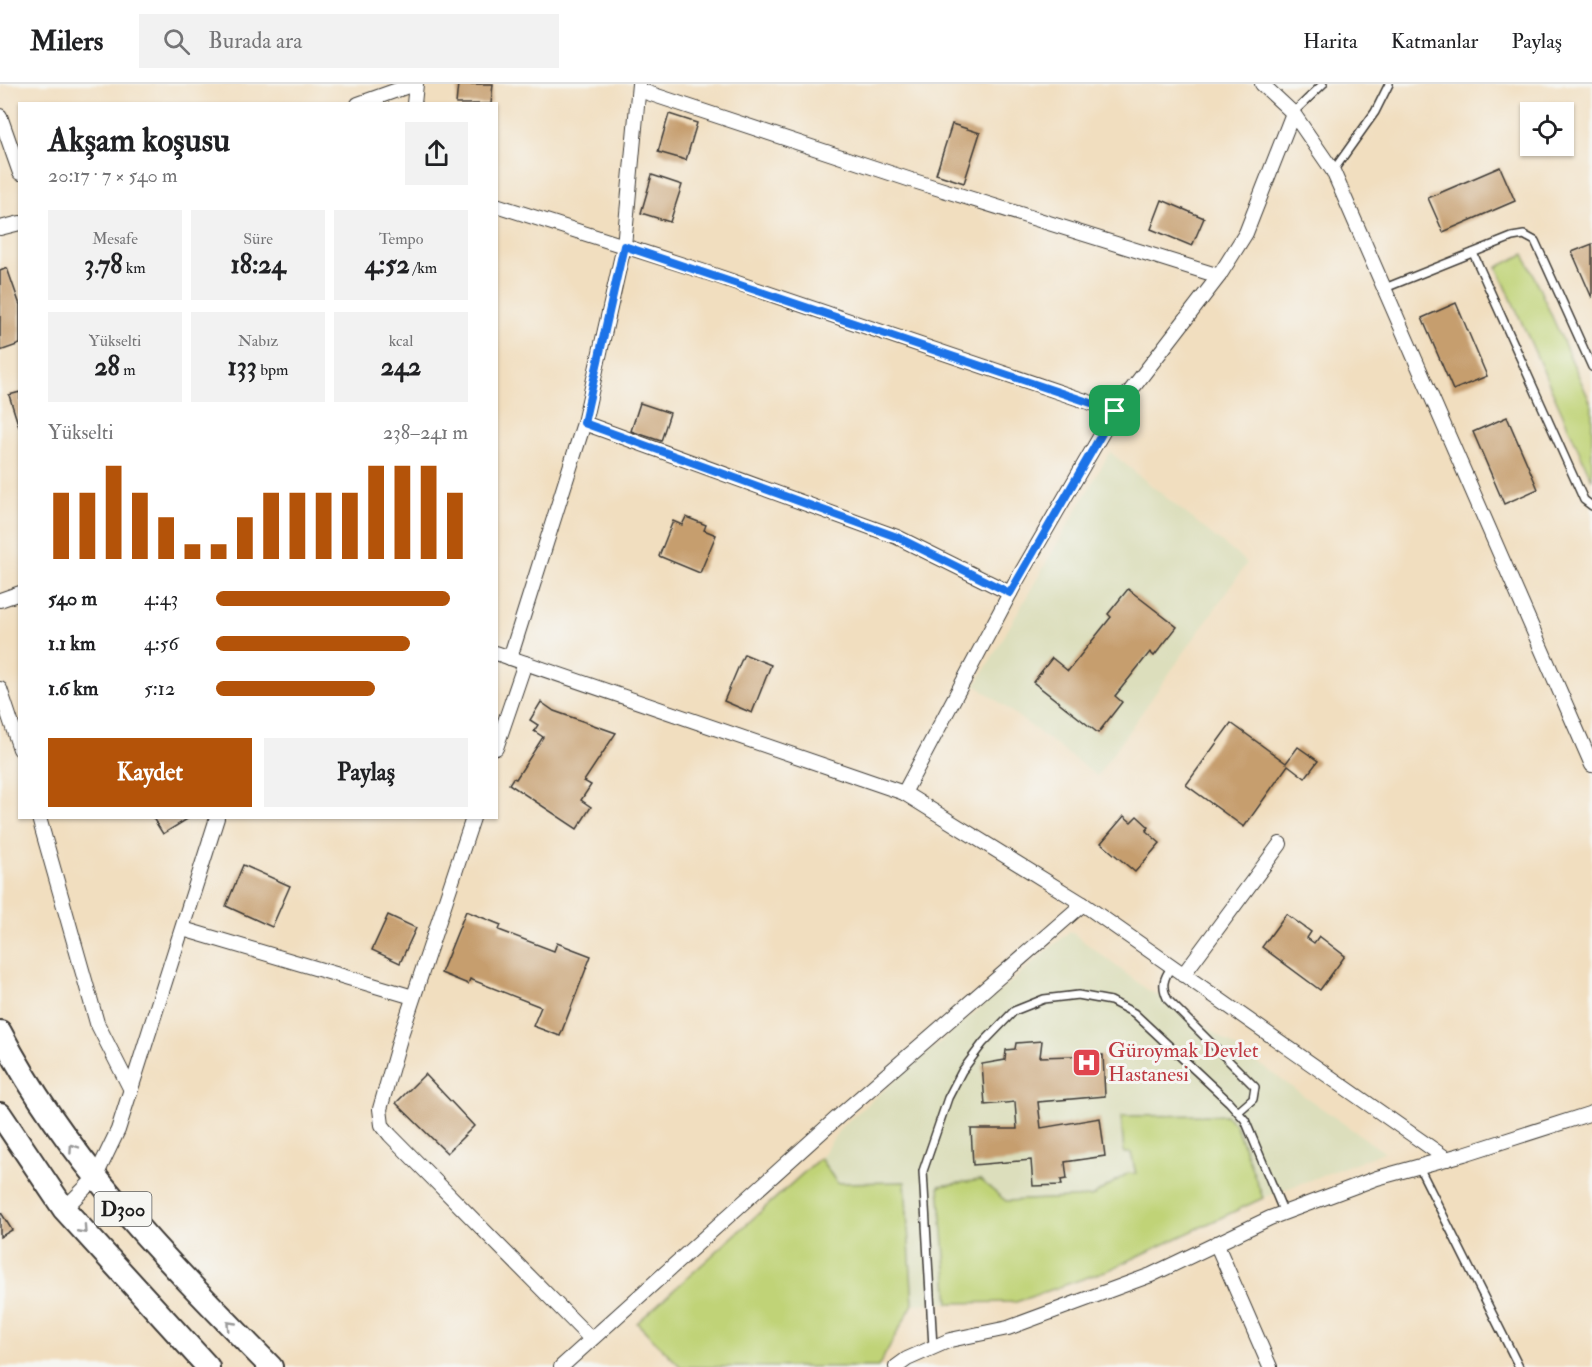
<!DOCTYPE html>
<html lang="tr">
<head>
<meta charset="utf-8">
<style>
  body { margin:0; font-family:"IM FELL Double Pica",serif; background:#f2f2f2; color:#202124; height:100vh; display:flex; flex-direction:column; font-size:22px; white-space:nowrap }
  * { box-sizing:border-box; margin:0 }
  p { font-size:20px; color:#757577 }
  .icon { flex:none; width:33px; height:33px; fill:none; stroke:currentColor; stroke-width:2; stroke-linecap:round; stroke-linejoin:round }
  .map { position:relative; flex:1; overflow:hidden }
  .details { position:absolute; left:18px; top:18px; width:480px; height:717px; display:flex; flex-direction:column; background:#fff; border-radius:0px; box-shadow:0 2px 4px #0004 }
  .details>* { flex:none }
  .controls { position:absolute; left:1520px; top:18px; display:grid; gap:12px }
  .controls a { display:grid; place-items:center; width:54px; height:54px; border-radius:0px; background:#fff; box-shadow:0 2px 4px #0004; font-size:30px }
  .pin { position:absolute; display:grid; place-items:center; width:51px; height:51px; color:#fff; margin:-26px; border-radius:12px; box-shadow:0 3px 9px #0006 }
  .round { display:grid; place-items:center; flex:none; width:63px; height:63px; border-radius:0px; background:#f2f2f2 }
  .headline { display:flex; align-items:center; justify-content:space-between; height:102px; padding:0 30px }
  h1 { font-size:33px; font-weight:700; line-height:45px }
  .stats { display:grid; grid-template-columns:repeat(3,1fr); gap:9px; height:102px; padding:6px 30px }
  .stats div { display:grid; align-content:center; border-radius:0px; background:#f2f2f2; text-align:center }
  .stats b { font-size:26px; font-weight:700 }
  .stats small { font-size:16px; font-weight:400 }
  .stats p { font-size:16px }
  .chart { height:168px; padding:12px 30px }
  .chart p { display:flex; justify-content:space-between }
  .chart svg { width:100%; height:108px; margin-top:6px; stroke:#b45309; stroke-width:6 }
  .primary-button { display:flex; gap:12px; margin-top:auto; padding:12px 30px }
  .primary-button a { flex:1; height:69px; border-radius:0px; background:#b45309; color:#fff; font-size:24px; font-weight:700; line-height:69px; text-align:center }
  .primary-button a+a { background:#f2f2f2; color:#202124 }
  ul { padding:0 30px; list-style:none; font-size:20px }
  li { display:grid; grid-template-columns:96px 72px 1fr; align-items:center; height:45px }
  li i { height:15px; border-radius:8px; background:#b45309 }
  header { display:flex; align-items:center; gap:36px; box-sizing:border-box; height:84px; padding:0 30px; background:#fff; border-bottom:2px solid #e0e0e0 }
  header strong { font-size:28px }
  nav { display:flex; gap:33px; margin-inline-start:auto; font-size:21px }
  .search { width:420px; height:54px; background:#f2f2f2; display:flex; align-items:center; gap:15px; box-sizing:border-box; padding:0 21px; border-radius:0px; color:#757577; font-size:22px }
  .map>svg:first-child { display:block }
  .built { fill:#dcdebc }
  .green { fill:#c0d377; stroke:#6e784a; stroke-width:1.5 }
  .building { fill:#c69e6e }
  .lines { fill:none; stroke-linecap:round; stroke-linejoin:round }
  .service-casing { stroke:#3c3934; stroke-width:10 }
  .minor-casing { stroke:#3c3934; stroke-width:16 }
  .trunk-casing { stroke:#3c3934; stroke-width:26 }
  .service { stroke:#fff; stroke-width:7 }
  .minor { stroke:#fff; stroke-width:14 }
  .trunk { stroke:#fff; stroke-width:22 }
  .oneway { stroke:#999 }
  .route-casing { stroke:#fff; stroke-width:12 }
  .route { stroke:#1a73e8; stroke-width:8 }
  .labels { text-anchor:middle; dominant-baseline:central; stroke-width:6; stroke-linejoin:round; paint-order:stroke }
  .shield { fill:#f6f6f2; stroke:#5d5d5c; stroke-width:1.5 }
  .shield-label { font-size:20px; font-weight:bold; fill:#1c1c1c }
  .health-label { font-size:21px; fill:#be3a42; stroke:#f6f6f2; text-anchor:start }
</style>
</head>
<body>
<header>
<strong>Milers</strong>
<div class="search"><svg class="icon" aria-label="search" viewBox="0 0 24 24"><circle cx="10" cy="10" r="6"/><path d="M15 15l6 6"/></svg>Burada ara</div>
<nav><a>Harita</a><a>Katmanlar</a><a>Paylaş</a></nav>
</header>
<div class="map">
<svg width="1592" height="1283" viewBox="0 0 1592 1283">
  <rect width="100%" height="100%" fill="#f6f6f2"/>
  <filter id="ink" filterUnits="userSpaceOnUse"><feTurbulence type="fractalNoise" baseFrequency=".0167" numOctaves="2"/><feDisplacementMap in="SourceGraphic" scale="12" xChannelSelector="R" yChannelSelector="G"/><feConvolveMatrix kernelMatrix="1 2 1 2 8 2 1 2 1" color-interpolation-filters="sRGB"/></filter>
  <filter id="wash" filterUnits="userSpaceOnUse"><feTurbulence type="fractalNoise" baseFrequency=".008" numOctaves="4" result="noise"/><feDisplacementMap in="SourceGraphic" scale="24" xChannelSelector="R" yChannelSelector="G"/><feGaussianBlur stdDeviation="1.35" result="paint"/><feColorMatrix in="noise" values="0 0 0 0 0 0 0 0 0 0 0 0 0 0 0 0 0 1.4 0 .05"/><feComposite in="paint" operator="in"/></filter>
  <g filter="url(#wash)">
    <rect width="100%" height="100%" fill="#f1debf"/>
    <!-- built -->
    <g class="built">
      <polygon points="1110,368 1247,479 1097,692 976,601"/>
      <polygon points="1070,847 1149,907 1167,915 1384,1068 1241,1122 1111,1185 1016,1218 988,1217 913,1220 905,1099 837,1099 820,1074 842,1042"/>
    </g>
    <!-- green -->
    <g class="green">
      <polygon points="1524,170 1592,322 1592,396 1497,183"/>
      <polygon points="1226,1031 1235,1040 1263,1114 1111,1185 1016,1218 949,1219 939,1102 980,1096 1006,1117 1091,1113 1128,1089 1136,1090 1131,1069 1124,1069 1121,1032"/>
      <polygon points="820,1074 837,1099 905,1098 913,1220 878,1283 681,1283 637,1239"/>
    </g>
    <g id="blocks">
      <!-- building -->
      <g class="building">
        <polygon points="458,0 493,0 491,20 456,20"/>
        <polygon points="669,30 697,39 686,76 658,68"/>
        <polygon points="952,40 980,49 964,99 936,90"/>
        <polygon points="1500,83 1515,117 1443,148 1428,114"/>
        <polygon points="652,91 682,101 670,138 641,129"/>
        <polygon points="1162,116 1204,134 1192,162 1151,145"/>
        <polygon points="1592,160 1592,214 1572,168"/>
        <polygon points="7,184 20,221 20,260 0,267 0,187"/>
        <polygon points="1456,219 1487,292 1453,306 1422,234"/>
        <polygon points="20,308 20,343 19,343 9,311"/>
        <polygon points="640,319 670,329 661,357 631,347"/>
        <polygon points="1507,333 1538,405 1504,420 1473,348"/>
        <polygon points="686,433 706,441 704,446 716,451 700,489 659,472 673,437 682,441"/>
        <polygon points="1128,505 1177,543 1154,572 1150,568 1115,612 1122,618 1098,649 1033,598 1052,574 1068,587 1111,533 1108,530"/>
        <polygon points="744,570 771,581 752,629 724,617"/>
        <polygon points="541,618 554,627 616,649 584,697 591,701 581,716 591,723 577,745 509,700 513,694 516,695 543,653 534,647 538,641 530,636"/>
        <polygon points="1231,639 1286,679 1298,663 1318,677 1305,694 1288,681 1244,743 1186,701"/>
        <polygon points="1124,732 1131,738 1137,732 1149,743 1146,747 1160,759 1135,788 1101,759"/>
        <polygon points="153,734 189,734 163,750"/>
        <polygon points="243,781 290,802 272,843 226,822"/>
        <polygon points="466,827 501,841 499,846 554,867 557,859 591,872 560,952 533,942 541,923 470,895 468,900 441,889"/>
        <polygon points="1286,830 1311,848 1307,854 1314,859 1319,852 1345,872 1320,906 1262,863"/>
        <polygon points="388,831 416,844 400,879 372,866"/>
        <polygon points="1042,957 1040,973 1103,971 1105,1012 1038,1018 1041,1044 1100,1034 1105,1072 1065,1078 1067,1095 1061,1096 1062,1101 1033,1102 1031,1076 973,1081 971,1045 1017,1045 1015,1018 985,1021 982,980 1005,976 1006,966 1015,965 1016,959"/>
        <polygon points="425,990 474,1042 447,1069 396,1019"/>
        <polygon points="0,1127 12,1146 0,1153"/>
      </g>
    </g>
  </g>
  <g filter="url(#ink)">
    <use href="#blocks" fill-opacity="0" stroke="#3c3934" stroke-width="1.5"/>
    <g class="lines">
      <defs>
        <g id="service">
          <polyline points="1293,29 1323,0"/>
          <polyline points="1333,87 1375,28 1389,0"/>
          <polyline points="1473,169 1584,416 1592,422"/>
          <polyline points="1385,204 1512,153 1524,151 1535,157 1592,283"/>
          <path d="M1172 882C1163 895 1161 902 1168 916L1255 1003 1253 1015 1238 1028"/>
          <polyline points="1419,1083 1519,1283"/>
          <polyline points="933,1263 923,1087 948,1014 962,987 983,959 1014,927 1044,915 1078,911 1111,917 1134,929 1229,1018 1245,1036 1284,1129"/>
        </g>
        <g id="minor">
          <polyline points="1262,0 1293,29 1333,87 1592,681"/>
          <polyline points="639,6 911,96 1219,192"/>
          <polyline points="358,20 414,0"/>
          <polyline points="414,20 416,0"/>
          <polyline points="0,32 20,89"/>
          <polyline points="496,121 702,187 1115,327"/>
          <polyline points="0,144 20,139"/>
          <polyline points="584,339 897,453 1010,509"/>
          <polyline points="0,516 20,509"/>
          <polyline points="496,569 904,709 1017,496 1115,327 1219,192 1246,149 1293,29"/>
          <polyline points="510,574 584,339 624,162 639,0"/>
          <polyline points="0,605 20,665"/>
          <polyline points="496,664 525,579"/>
          <polyline points="904,709 1083,820 1447,1075"/>
          <polyline points="39,734 97,939 131,1006"/>
          <polyline points="473,734 401,951 380,1025 382,1041 390,1051 591,1255"/>
          <polyline points="183,845 413,913"/>
          <polyline points="1183,891 1280,760"/>
          <polyline points="64,1125 95,1094 118,1046 217,734"/>
          <polyline points="1216,1159 1270,1283"/>
          <polyline points="561,1283 838,1033 1083,820"/>
          <polyline points="896,1283 907,1275 950,1256 1008,1244 1151,1191 1270,1134 1377,1094 1464,1070 1592,1029"/>
        </g>
        <g id="trunk">
          <path d="M0 948C67 1077 170 1180 271 1283"/>
          <polyline points="0,1030 64,1125 208,1283"/>
        </g>
      </defs>
      <!-- service casing -->
      <use href="#service" class="service-casing"/>
      <!-- minor casing -->
      <use href="#minor" class="minor-casing"/>
      <!-- trunk casing -->
      <use href="#trunk" class="trunk-casing"/>
      <!-- service -->
      <use href="#service" class="service"/>
      <!-- minor -->
      <use href="#minor" class="minor"/>
      <!-- trunk -->
      <use href="#trunk" class="trunk"/>
    </g>
    <!-- one-way arrows -->
    <defs><path id="oneway-chevron" d="M-2-3.5L2.5 0L-2 3.5" fill="none" stroke-width="1.6" stroke-linecap="round" stroke-linejoin="round" transform="scale(1.5)"/></defs>
    <g class="oneway">
      <use href="#oneway-chevron" transform="translate(73 1064) rotate(-125)"/>
      <use href="#oneway-chevron" transform="translate(83 1146) rotate(48)"/>
      <use href="#oneway-chevron" transform="translate(230 1241) rotate(-134)"/>
    </g>
  </g>
  <g class="lines" filter="url(#ink)">
    <defs>
      <polygon id="route" points="624,162 1115,327 1010,509 897,453 584,339"/>
    </defs>
    <!-- route casing -->
    <use href="#route" class="route-casing"/>
    <!-- route -->
    <use href="#route" class="route"/>
  </g>
  <!-- icons -->
  <defs>
    <symbol id="hospital-square" viewBox="-11 -11 22 22"><rect x="-9" y="-9" width="18" height="18" rx="4" fill="#e0444e" stroke="#f6f6f2"/><path d="M-5-5h3v3.5h4V-5h3V5h-3V1.5h-4V5h-3Z" fill="#fff"/></symbol>
  </defs>
  <g fill-rule="evenodd">
    <use href="#hospital-square" x="1070" y="962" width="33" height="33"/>
  </g>
  <g class="labels">
    <!-- shield labels -->
    <rect class="shield" x="94.5" y="1108" width="57" height="34" rx="4.5"/>
    <g class="shield-label">
      <text x="123" y="1125">D300</text>
    </g>
    <!-- health labels -->
    <g class="health-label">
      <text x="1108" y="966">Güroymak Devlet<tspan x="1108" dy="24">Hastanesi</tspan></text>
    </g>
  </g>
</svg>
<div class="controls">
<a><svg class="icon" aria-label="locate" viewBox="0 0 24 24"><circle cx="12" cy="12" r="6"/><path d="M12 2v4M12 18v4M2 12h4M18 12h4"/></svg></a>
</div>
<div class="pin" style="left:1115px;top:327px;background:#1e9e55"><svg class="icon" aria-label="arrive" viewBox="0 0 24 24"><path d="M6 21V4h12l-3 4 3 4H6"/></svg></div>
<section class="details">
<div class="headline"><div><h1>Akşam koşusu</h1><p>20:17 · 7 × 540 m</p></div><a class="round"><svg class="icon" aria-label="share" viewBox="0 0 24 24"><path d="M12 15V3M7 8l5-5 5 5M5 13v7h14v-7"/></svg></a></div>
<div class="stats">
<div><p>Mesafe</p><b>3.78<small> km</small></b></div>
<div><p>Süre</p><b>18:24</b></div>
<div><p>Tempo</p><b>4:52<small> /km</small></b></div>
</div>
<div class="stats">
<div><p>Yükselti</p><b>28<small> m</small></b></div>
<div><p>Nabız</p><b>133<small> bpm</small></b></div>
<div><p>kcal</p><b>242</b></div>
</div>
<div class="chart"><p><span>Yükselti</span>238–241 m</p>
<svg viewBox="0 0 160 44" preserveAspectRatio="none"><path d="M5 44V17M15 44V17M25 44V6M35 44V17M45 44V27M55 44V38M65 44V38M75 44V27M85 44V17M95 44V17M105 44V17M115 44V17M125 44V6M135 44V6M145 44V6M155 44V17"/></svg>
</div>
<ul>
<li><b>540 m</b>4:43<i style="width:93%"></i></li>
<li><b>1.1 km</b>4:56<i style="width:77%"></i></li>
<li><b>1.6 km</b>5:12<i style="width:63%"></i></li>
</ul>
<div class="primary-button"><a>Kaydet</a><a>Paylaş</a></div>
</section>
</div>
</body>
</html>
